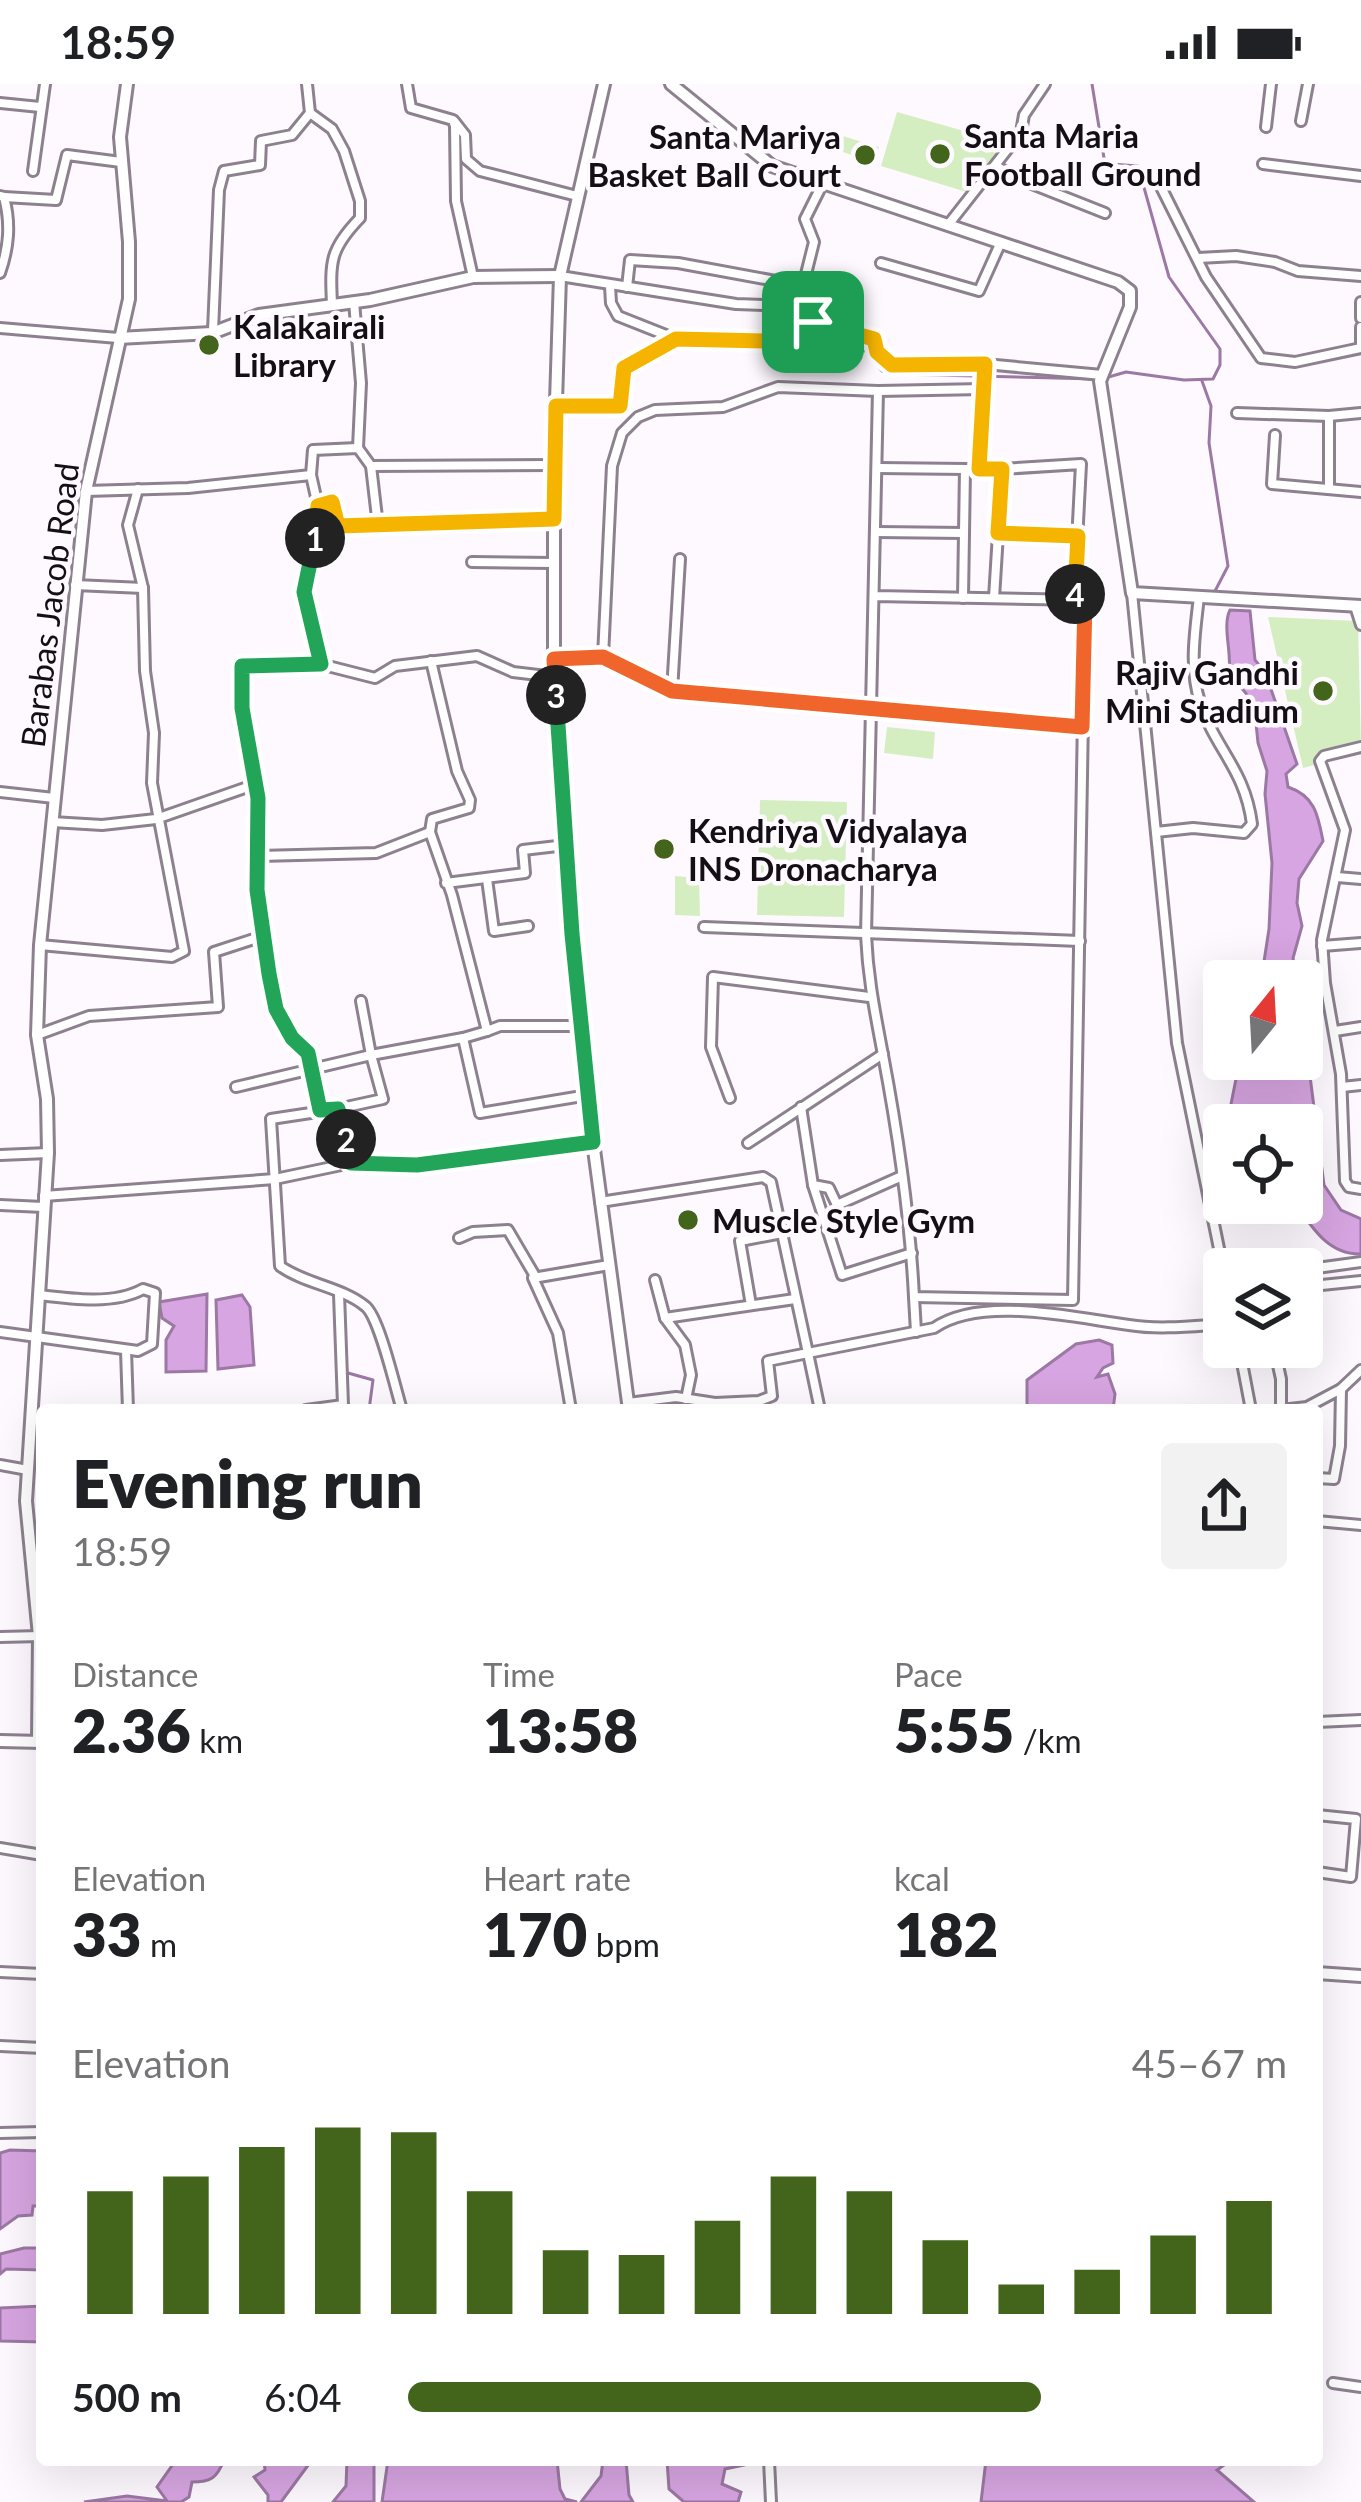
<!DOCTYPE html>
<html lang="en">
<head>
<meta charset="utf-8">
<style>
  body { margin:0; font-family:Lato,sans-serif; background:#f2f2f2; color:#202124; height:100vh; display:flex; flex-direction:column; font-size:45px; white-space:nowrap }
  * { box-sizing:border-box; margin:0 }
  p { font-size:39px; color:#757577 }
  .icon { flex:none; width:66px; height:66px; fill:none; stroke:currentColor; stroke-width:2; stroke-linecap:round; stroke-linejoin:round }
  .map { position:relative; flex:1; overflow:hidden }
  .panel { position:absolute; left:36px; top:1320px; width:1287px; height:1062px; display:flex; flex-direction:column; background:#fff; border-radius:12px; box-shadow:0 12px 48px #0002 }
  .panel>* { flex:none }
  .needle { width:78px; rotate:18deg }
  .fabs { position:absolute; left:1203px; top:876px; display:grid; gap:24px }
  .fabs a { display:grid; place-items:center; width:120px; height:120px; border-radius:12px; background:#fff; box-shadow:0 12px 48px #0002; font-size:60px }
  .pin { position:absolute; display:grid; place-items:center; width:102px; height:102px; color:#fff; margin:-51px; border-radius:24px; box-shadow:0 6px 18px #0006 }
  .km { position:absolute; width:60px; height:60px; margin:-30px; border-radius:50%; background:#222; color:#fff; font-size:33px; line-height:60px; text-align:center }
  .round { display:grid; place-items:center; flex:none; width:126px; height:126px; border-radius:12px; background:#f2f2f2 }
  .overview { display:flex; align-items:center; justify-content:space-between; height:204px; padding:0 36px }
  h1 { font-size:66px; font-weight:800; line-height:90px }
  .stats { display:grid; grid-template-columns:repeat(3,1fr); gap:18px; height:204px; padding:12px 36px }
  .stats div { display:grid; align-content:center }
  .stats b { font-size:60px; font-weight:800 }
  .stats small { font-size:33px; font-weight:400 }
  .stats p { font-size:33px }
  .chart { height:336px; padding:24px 36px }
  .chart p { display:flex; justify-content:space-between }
  .chart svg { width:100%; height:216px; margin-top:12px; stroke:#43641b; stroke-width:6 }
  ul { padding:0 36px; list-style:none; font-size:39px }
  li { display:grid; grid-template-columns:192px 144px 1fr; align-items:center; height:90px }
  li i { height:30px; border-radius:15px; background:#43641b }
  .status { display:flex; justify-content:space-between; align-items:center; height:84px; padding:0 60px; background:#fff; direction:ltr }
  .status svg { height:33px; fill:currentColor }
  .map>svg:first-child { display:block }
  .green { fill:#d5eec1 }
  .water { fill:#d7a5e1; stroke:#9c78a4; stroke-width:3 }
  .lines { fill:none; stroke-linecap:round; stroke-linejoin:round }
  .stream { stroke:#9c78a4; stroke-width:3 }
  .street-casing { stroke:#8d818f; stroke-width:14 }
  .secondary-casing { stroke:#8d818f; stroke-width:16 }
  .street { stroke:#fff; stroke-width:8 }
  .secondary { stroke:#fff; stroke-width:10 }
  .split-1-casing { stroke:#fff; stroke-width:24 }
  .split-2-casing { stroke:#fff; stroke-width:24 }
  .split-3-casing { stroke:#fff; stroke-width:24 }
  .split-4-casing { stroke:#fff; stroke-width:24 }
  .split-5-casing { stroke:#fff; stroke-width:24 }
  .split-1 { stroke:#f5b400; stroke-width:15 }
  .split-2 { stroke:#22a559; stroke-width:15 }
  .split-3 { stroke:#22a559; stroke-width:15 }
  .split-4 { stroke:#f0652b; stroke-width:15 }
  .split-5 { stroke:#f5b400; stroke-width:15 }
  .poi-dot { fill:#43641b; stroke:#fef9ff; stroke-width:4.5 }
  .labels { text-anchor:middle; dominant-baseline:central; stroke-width:9; stroke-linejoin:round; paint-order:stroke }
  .poi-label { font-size:33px; font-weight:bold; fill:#130f14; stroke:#fef9ff; text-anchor:start }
  .street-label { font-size:33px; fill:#130f14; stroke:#fef9ff }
</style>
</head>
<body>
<div class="status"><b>18:59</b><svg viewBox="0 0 49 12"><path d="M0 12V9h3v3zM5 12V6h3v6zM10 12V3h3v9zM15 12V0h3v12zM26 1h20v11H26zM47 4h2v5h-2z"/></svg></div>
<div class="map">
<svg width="1361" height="2418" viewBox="0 0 1361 2418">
  <rect width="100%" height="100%" fill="#fef9ff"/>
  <!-- green -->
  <g class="green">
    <polygon points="897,28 1003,58 970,109 881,82"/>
    <polygon points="836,50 879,63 875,79 831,64"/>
    <polygon points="1268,533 1358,537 1361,669 1303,684"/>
    <polygon points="887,643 935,648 933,675 884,669"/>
    <polygon points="760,716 847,718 844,833 757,831"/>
    <polygon points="675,792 699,794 700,832 675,831"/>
  </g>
  <!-- water -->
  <g class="water">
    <path d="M1230 526 1250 527 1255 576 1265 588 1297 680 1286 690 1288 703C1315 712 1318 731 1323 757L1299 795 1297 819 1302 842 1293 874 1297 897H1261L1269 845 1272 779 1265 710 1267 687 1258 659 1254 619 1229 589C1232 568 1222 542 1230 526Z"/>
    <path d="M1302 930 1324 1101 1341 1126 1361 1135V1170C1329 1171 1312 1144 1295 1119H1302V1041H1241L1231 1020 1240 975H1302Z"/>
    <polygon points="207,1210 206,1287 166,1288 166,1256 174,1242 162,1234 159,1218"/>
    <polygon points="242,1211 250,1223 254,1281 218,1285 216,1216"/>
    <polygon points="1099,1256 1112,1261 1113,1279 1103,1284 1097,1293 1108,1290 1115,1310 1113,1326 1027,1326 1027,1296 1076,1260"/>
    <polygon points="10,2066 42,2067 42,2122 33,2122 32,2131 18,2132 0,2145 0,2069"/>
    <polygon points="24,2164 42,2164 42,2186 6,2185 0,2190 0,2170"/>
    <polygon points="42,2222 42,2258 0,2257 0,2224"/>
    <path d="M176 2376H224C217 2394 211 2398 192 2398L189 2413 181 2418H84L127 2412 167 2417 157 2403Z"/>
    <polygon points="264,2376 312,2376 281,2418 268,2418 268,2411 254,2393 265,2386"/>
    <polygon points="347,2376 374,2376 374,2418 333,2418 346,2402"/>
    <polygon points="388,2376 557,2376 560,2405 565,2415 577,2418 382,2418"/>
    <polygon points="603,2376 626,2376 629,2411 633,2418 581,2418 601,2392"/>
    <polygon points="667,2376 744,2376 744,2381 725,2385 722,2400 741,2408 738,2418 684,2418 669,2405"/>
    <polygon points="986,2376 1247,2376 1227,2379 1217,2386 1254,2418 981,2418"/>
  </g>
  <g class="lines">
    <!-- stream -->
    <g class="stream">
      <polyline points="1092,0 1104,74 1111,80 1138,82 1169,193 1220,265 1220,281 1213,295 1184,296 1126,288 1105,294"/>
      <polyline points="820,246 858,257"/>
      <polyline points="864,264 882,287 892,290 1095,295"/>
      <polyline points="1202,297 1211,322 1209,359 1228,482 1214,509"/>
      <polyline points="348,1289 373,1296 369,1326"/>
    </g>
    <defs>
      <g id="street">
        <polyline points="407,0 411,24 453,36 455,42 456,117 473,193"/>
        <polyline points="0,19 40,23"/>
        <path d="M310 29 332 45 344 67 360 117V134C330 165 330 177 332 220"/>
        <polyline points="454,37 465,51 466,75 480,87 577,112"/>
        <polyline points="1301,37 1308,0"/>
        <polyline points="1266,43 1271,0"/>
        <polyline points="1263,80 1361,92"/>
        <polyline points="996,82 1014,93 1105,129"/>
        <polyline points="33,87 45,0"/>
        <polyline points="1154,89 1206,193 1261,274 1295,278 1361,264"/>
        <polyline points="823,99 805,135 814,158 798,222 804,235 874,255 877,268 892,281 985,280 1102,291"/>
        <polyline points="4,113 56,116 67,71 121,78"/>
        <polyline points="948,141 1021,48 1024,31 1045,0"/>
        <polyline points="1198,174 1236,172 1275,178 1298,187 1361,192"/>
        <polyline points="881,179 979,207 1001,158"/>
        <path d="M0 189C9 163 11 140 4 113L0 112"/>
        <polyline points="560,192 736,220 798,222"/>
        <polyline points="610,202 611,219 618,232 676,255"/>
        <polyline points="627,203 630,176 678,179 803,202"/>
        <polyline points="354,218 361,299 358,364"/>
        <polyline points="1361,218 1361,234"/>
        <polyline points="1361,243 1361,264"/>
        <polyline points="0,244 118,254"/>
        <polyline points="213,247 219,106 224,87 260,81 261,57 292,51 310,29 307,0"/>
        <polyline points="810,258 875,262"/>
        <polyline points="985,280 979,385 1002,385 994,514"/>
        <polyline points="878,307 984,305"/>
        <polyline points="556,322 620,322 624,284 677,255 810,258 813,238"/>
        <polyline points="1237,329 1329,332 1361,329"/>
        <polyline points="1275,351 1272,400 1361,408"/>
        <polyline points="371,382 378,442"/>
        <polyline points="878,384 966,385"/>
        <polyline points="1002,385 1081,380 1074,516"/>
        <polyline points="311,391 318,422 332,418 338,442 554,435"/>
        <polyline points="1329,405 1329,332"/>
        <polyline points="86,407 188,404 311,391 313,366 358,364 371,382 554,381"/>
        <polyline points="318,422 314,470 304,508 321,580"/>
        <polyline points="877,448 964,449"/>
        <polyline points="998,449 1078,452"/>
        <polyline points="472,478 553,479"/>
        <polyline points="75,501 143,504"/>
        <polyline points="1132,509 1177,959 1224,1189"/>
        <polyline points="963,514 965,385"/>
        <polyline points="1355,522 1361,541"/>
        <path d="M603 573 612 382 622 349 638 333 655 326 723 323 778 303 878 307 866 851C868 895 875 928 883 971 898 1050 910 1133 914 1213L1073 1216 1085 516 875 512"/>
        <polyline points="554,575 603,573 672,607 1082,643"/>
        <polyline points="672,607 680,475"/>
        <polyline points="1361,663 1324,672 1320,677 1345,746 1322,856 1325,899 1341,990 1345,1097 1349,1103 1361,1105"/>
        <polyline points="0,708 54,714"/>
        <polyline points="52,738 102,741 156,735 256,700"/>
        <polyline points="430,748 432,735 469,724 470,716 457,687 431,577"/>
        <path d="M1156 748 1193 744 1244 749 1252 740C1245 685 1215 665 1200 618 1189 585 1195 547 1199 513"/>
        <polyline points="259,772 376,769 430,748 452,811 487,947 500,942 582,942"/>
        <polyline points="1337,793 1361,795"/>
        <polyline points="487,795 494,847 528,842"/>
        <polyline points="446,799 525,789 523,766 566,761"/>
        <polyline points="704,843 1080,857"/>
        <polyline points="263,852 276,925 293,954 308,969 321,1026"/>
        <polyline points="40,861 172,873 184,867 152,699 154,649 145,587 143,504 128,441 138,405"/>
        <polyline points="1322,862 1361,859"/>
        <polyline points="361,917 371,971 463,954 480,1029 588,1011"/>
        <polyline points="1335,947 1361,943"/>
        <path d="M37 951 89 932 218 923 214 868 263 852C257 805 263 758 258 712 252 667 242 627 242 582L316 579 375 594 395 582 477 572 513 588 555 593"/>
        <polyline points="463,954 487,947"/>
        <polyline points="236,1003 371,971 383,1015 337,1025"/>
        <polyline points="1342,1003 1361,1001"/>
        <polyline points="730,1014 711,963 713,893 869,913"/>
        <polyline points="801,1023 813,1101 829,1104 837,1121 902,1092"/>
        <polyline points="748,1059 883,970"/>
        <polyline points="0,1071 48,1069"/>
        <path d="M351 1079 337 1025 271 1035 280 1182C305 1200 342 1203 365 1222 379 1232 395 1303 402 1326"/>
        <polyline points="813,1101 842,1191 912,1169"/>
        <polyline points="44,1112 275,1095 351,1079 417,1081 593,1058"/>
        <path d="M600 1118 763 1093 771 1098 808 1269 934 1244C981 1211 1075 1234 1129 1241 1160 1246 1193 1242 1224 1240"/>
        <polyline points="0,1121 43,1123"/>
        <polyline points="459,1154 473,1148 508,1146 535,1192"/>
        <polyline points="1302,1186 1361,1178"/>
        <polyline points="655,1196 665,1234 685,1261 691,1291 686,1315"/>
        <polyline points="1302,1203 1361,1197"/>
        <polyline points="914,1213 916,1248"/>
        <polyline points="751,1221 740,1157 782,1149"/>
        <polyline points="665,1234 795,1215"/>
        <path d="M0 1248 138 1267 152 1260 155 1209 143 1205C115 1221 71 1215 39 1211"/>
        <polyline points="1239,1263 1251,1326"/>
        <polyline points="1274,1263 1281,1295 1281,1325"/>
        <polyline points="126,1266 128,1326"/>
        <polyline points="1341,1305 1361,1286"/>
        <polyline points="628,1319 676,1313 715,1319 759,1317 772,1312 768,1277 808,1269 820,1326"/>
        <polyline points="306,1326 343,1321 339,1210"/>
        <polyline points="571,1326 558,1249 533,1194 609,1181"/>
        <polyline points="1281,1326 1307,1323 1341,1305 1340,1362 1334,1395 1317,1394"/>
        <polyline points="0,1381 28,1386"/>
        <polyline points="1317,1437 1361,1441"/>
        <polyline points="0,1553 41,1552"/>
        <polyline points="1317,1638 1361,1636"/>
        <polyline points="1317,1731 1356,1735 1351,1793 1317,1788"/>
        <polyline points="0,1764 42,1771"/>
        <polyline points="0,1888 42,1890"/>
        <polyline points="0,1962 42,1964"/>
        <polyline points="0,2049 42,2048"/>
        <polyline points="1333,2299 1361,2303"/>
        <polyline points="769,2376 771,2418"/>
      </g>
      <g id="secondary">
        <polyline points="604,0 560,192 554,381 554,575 573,865 593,1058 629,1326"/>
        <polyline points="671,0 772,82 1118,198 1130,207 1130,223 1100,297 1132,509 1361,522"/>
        <polyline points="118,254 212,249 259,231 370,216 473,193 560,192"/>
        <polyline points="0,1657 42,1658"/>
        <polyline points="38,1658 39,1552 26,1417 48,1069 47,1015 37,951 40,861 86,407 129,215 129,158 120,53 127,0"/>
        <polyline points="1317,1889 1361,1892"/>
      </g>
    </defs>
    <!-- street casing -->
    <use href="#street" class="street-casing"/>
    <!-- secondary casing -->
    <use href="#secondary" class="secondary-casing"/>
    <!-- street -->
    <use href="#street" class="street"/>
    <!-- secondary -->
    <use href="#secondary" class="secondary"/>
  </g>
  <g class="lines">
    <defs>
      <polyline id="split-1" points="315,454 318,422 332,418 338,442 554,435 556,322 620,322 624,284 676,255 810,258 813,238"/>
      <polyline id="split-2" points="315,454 304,508 321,580 242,582 242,624 258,714 257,806 269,890 276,925 292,954 308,969 320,1026 338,1025 346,1055"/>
      <polyline id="split-3" points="346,1055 351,1079 417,1081 593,1058 572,850 556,611"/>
      <polyline id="split-4" points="556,611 554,575 603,573 672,607 1082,643 1085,516 1075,516 1075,510"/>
      <polyline id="split-5" points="813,238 874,255 877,268 892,281 985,280 979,385 1002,385 998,449 1078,452 1075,510"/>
    </defs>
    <!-- split-1 casing -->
    <use href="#split-1" class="split-1-casing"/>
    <!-- split-2 casing -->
    <use href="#split-2" class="split-2-casing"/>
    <!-- split-3 casing -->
    <use href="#split-3" class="split-3-casing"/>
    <!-- split-4 casing -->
    <use href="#split-4" class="split-4-casing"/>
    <!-- split-5 casing -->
    <use href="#split-5" class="split-5-casing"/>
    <!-- split-1 -->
    <use href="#split-1" class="split-1"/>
    <!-- split-2 -->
    <use href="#split-2" class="split-2"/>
    <!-- split-3 -->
    <use href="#split-3" class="split-3"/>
    <!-- split-4 -->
    <use href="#split-4" class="split-4"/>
    <!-- split-5 -->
    <use href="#split-5" class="split-5"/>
  </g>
  <!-- markers -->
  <g class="poi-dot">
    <circle cx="940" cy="70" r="12"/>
    <circle cx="865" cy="71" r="12"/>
    <circle cx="209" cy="261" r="12"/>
    <circle cx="1323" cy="607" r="12"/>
    <circle cx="664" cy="765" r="12"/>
    <circle cx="688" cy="1136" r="12"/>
  </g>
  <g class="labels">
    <!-- poi labels -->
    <g class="poi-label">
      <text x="964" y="51">Santa Maria<tspan x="964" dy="38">Football Ground</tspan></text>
      <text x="841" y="52" text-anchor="end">Santa Mariya<tspan x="841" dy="38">Basket Ball Court</tspan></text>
      <text x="233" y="242">Kalakairali<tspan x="233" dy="38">Library</tspan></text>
      <text x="1299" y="588" text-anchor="end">Rajiv Gandhi<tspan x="1299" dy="38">Mini Stadium</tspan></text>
      <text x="688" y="746">Kendriya Vidyalaya<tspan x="688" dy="38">INS Dronacharya</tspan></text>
      <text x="712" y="1136">Muscle Style Gym</text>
    </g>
    <!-- street labels -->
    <g class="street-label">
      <text transform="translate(49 521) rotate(-83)">Barabas Jacob Road</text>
    </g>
  </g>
</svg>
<div class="fabs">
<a><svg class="needle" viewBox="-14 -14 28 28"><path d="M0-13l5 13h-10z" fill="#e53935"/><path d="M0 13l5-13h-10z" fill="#757577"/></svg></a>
<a><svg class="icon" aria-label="locate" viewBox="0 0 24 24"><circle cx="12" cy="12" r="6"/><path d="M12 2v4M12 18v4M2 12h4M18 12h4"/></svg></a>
<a><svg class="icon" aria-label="layers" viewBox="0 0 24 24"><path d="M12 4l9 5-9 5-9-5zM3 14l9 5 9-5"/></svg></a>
</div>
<div class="pin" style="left:813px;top:238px;background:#1e9e55"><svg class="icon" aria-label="arrive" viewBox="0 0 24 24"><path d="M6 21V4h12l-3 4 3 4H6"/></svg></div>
<b class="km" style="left:315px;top:454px">1</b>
<b class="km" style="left:346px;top:1055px">2</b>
<b class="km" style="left:556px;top:611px">3</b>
<b class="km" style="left:1075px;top:510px">4</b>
<section class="panel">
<div class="overview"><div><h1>Evening run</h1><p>18:59</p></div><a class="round"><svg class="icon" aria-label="share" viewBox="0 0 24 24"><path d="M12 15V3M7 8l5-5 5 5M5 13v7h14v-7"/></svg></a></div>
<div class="stats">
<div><p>Distance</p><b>2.36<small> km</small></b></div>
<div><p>Time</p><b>13:58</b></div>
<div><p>Pace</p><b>5:55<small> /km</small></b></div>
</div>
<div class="stats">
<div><p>Elevation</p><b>33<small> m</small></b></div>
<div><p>Heart rate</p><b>170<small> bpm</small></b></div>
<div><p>kcal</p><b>182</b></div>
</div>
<div class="chart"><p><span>Elevation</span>45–67 m</p>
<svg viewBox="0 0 160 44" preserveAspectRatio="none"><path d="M5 44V19M15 44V16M25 44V10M35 44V6M45 44V7M55 44V19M65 44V31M75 44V32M85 44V25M95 44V16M105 44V19M115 44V29M125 44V38M135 44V35M145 44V28M155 44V21"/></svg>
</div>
<ul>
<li><b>500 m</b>6:04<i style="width:72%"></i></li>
</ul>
</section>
</div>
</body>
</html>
